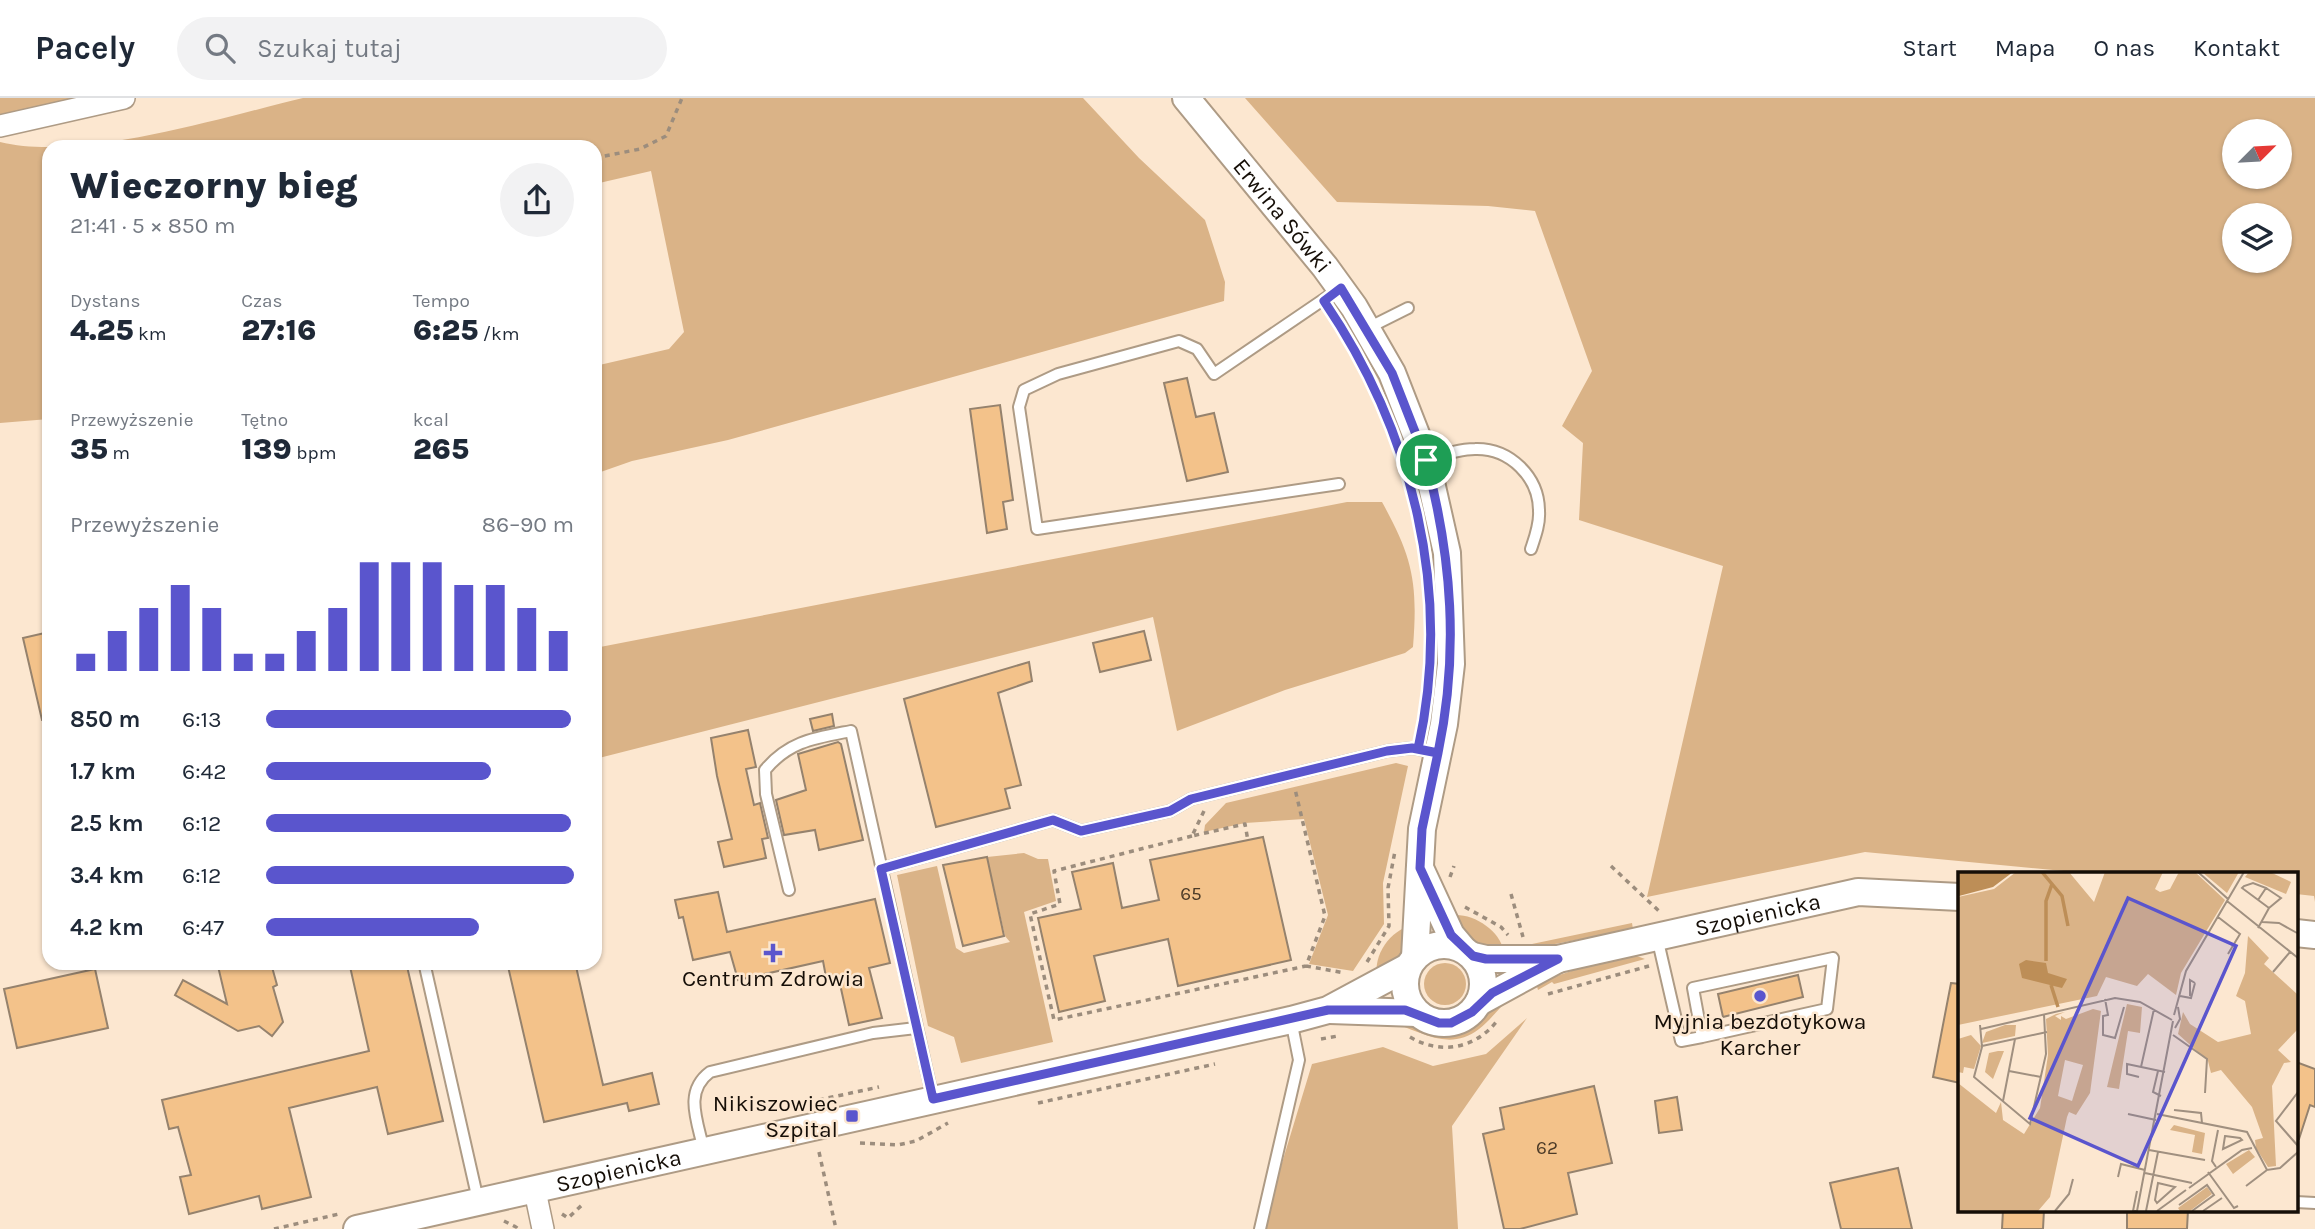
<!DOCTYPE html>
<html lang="pl">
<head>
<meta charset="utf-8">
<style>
  body { margin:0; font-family:Karla,sans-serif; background:#f2f2f3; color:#1f2937; height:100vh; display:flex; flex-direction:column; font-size:26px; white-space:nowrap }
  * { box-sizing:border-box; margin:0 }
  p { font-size:23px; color:#747a83 }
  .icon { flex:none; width:38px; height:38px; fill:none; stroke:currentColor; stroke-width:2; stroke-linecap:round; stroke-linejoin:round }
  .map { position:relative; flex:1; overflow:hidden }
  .details { position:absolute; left:42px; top:42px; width:560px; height:830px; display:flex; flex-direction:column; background:#fff; border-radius:21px; box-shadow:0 2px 5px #0004 }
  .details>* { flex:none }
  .needle { width:46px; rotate:66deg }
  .buttons { position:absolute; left:2222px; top:21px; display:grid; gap:14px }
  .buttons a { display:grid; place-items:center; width:70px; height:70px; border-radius:50%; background:#fff; box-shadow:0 2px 5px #0004; font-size:35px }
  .pin { position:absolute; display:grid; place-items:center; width:60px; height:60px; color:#fff; margin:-30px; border:4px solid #fff; border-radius:50%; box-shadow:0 2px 7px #0007 }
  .round { display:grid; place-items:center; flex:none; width:74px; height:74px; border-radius:37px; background:#f2f2f3 }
  .overview { display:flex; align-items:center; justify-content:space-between; height:119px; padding:0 28px }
  h1 { font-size:38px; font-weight:800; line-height:52px }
  .figures { display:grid; grid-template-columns:repeat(3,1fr); gap:10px; height:119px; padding:7px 28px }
  .figures div { display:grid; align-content:center }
  .figures b { font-size:30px; font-weight:800 }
  .figures small { font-size:19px; font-weight:400 }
  .figures p { font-size:19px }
  .chart { height:196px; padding:14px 28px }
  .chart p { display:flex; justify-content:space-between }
  .chart svg { width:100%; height:126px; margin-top:7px; stroke:#5a55cd; stroke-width:6 }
  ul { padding:0 28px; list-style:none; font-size:23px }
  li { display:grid; grid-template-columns:112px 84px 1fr; align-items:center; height:52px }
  li i { height:18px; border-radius:9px; background:#5a55cd }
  header { display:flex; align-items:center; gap:42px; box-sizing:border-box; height:98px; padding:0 35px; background:#fff; border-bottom:2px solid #e0e1e3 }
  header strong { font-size:33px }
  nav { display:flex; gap:38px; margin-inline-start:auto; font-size:24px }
  .search { width:490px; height:63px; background:#f2f2f3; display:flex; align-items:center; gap:18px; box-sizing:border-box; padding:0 24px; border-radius:38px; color:#747a83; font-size:26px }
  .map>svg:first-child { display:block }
  .green { fill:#dab387; fill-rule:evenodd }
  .building { fill:#f3c28a; stroke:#95826d; stroke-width:2 }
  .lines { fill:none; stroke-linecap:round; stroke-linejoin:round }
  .service-casing { stroke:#ae9b85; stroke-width:14 }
  .minor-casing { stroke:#ae9b85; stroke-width:24 }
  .tertiary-casing { stroke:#ae9b85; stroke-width:30 }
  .path { stroke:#9c8d7d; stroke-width:3.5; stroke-dasharray:5 5; stroke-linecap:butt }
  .service { stroke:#fff; stroke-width:10 }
  .minor { stroke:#fff; stroke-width:21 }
  .tertiary { stroke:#fff; stroke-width:26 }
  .route-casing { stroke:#fff; stroke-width:14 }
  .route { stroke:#5a55cd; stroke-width:9 }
  .poi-dot { fill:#5a55cd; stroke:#fce7d0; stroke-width:2.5 }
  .labels { text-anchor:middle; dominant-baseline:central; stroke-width:5; stroke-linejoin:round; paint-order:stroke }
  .number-label { font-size:19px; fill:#4c3b28 }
  .street-label { font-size:23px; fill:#150e07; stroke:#fce7d0 }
  .poi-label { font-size:23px; fill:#150e07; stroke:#fce7d0 }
  .inset-river { fill:none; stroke:#bd8e57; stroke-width:3.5 }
  .inset-road { fill:none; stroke:#a09080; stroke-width:2 }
  .view { fill:#5a55cd; fill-opacity:0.15; stroke:#5a55cd; stroke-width:3.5 }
  .inset-edge { fill:none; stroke:#150e07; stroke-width:3.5 }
</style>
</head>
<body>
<header>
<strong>Pacely</strong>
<div class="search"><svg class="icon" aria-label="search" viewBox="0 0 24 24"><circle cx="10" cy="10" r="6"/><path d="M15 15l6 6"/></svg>Szukaj tutaj</div>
<nav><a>Start</a><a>Mapa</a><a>O nas</a><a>Kontakt</a></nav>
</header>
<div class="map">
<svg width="2315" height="1131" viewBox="0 0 2315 1131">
  <rect width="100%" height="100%" fill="#fce7d0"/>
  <!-- green -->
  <g class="green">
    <polygon points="0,0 87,0 0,19"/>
    <path d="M303 0H1083L1139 60 1205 122 1225 184 1224 203 728 342 632 363 595 376V268L669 251 684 234 651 73 595 86V49H49V321L0 325V44C82 64 219 20 303 0Z"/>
    <path d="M1245 0H2315V804L2314 798 2296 796V776H2095L1865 754 1647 799 1723 468 1579 422 1583 345 1562 328 1592 273 1535 113 1488 108 1337 104ZM2235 33H2280V79H2235ZM2235 117H2280V163H2235Z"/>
    <path d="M1347 404H1382C1413 460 1418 485 1413 549L1405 555 1285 592 1177 633 1153 519 599 660 595 643V550Z"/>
    <polygon points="1396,665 1408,668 1383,785 1384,826 1353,873 1309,866 1328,817 1304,721 1245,725 1204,734 1205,727 1226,705"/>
    <polygon points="1024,755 1038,761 1048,761 1056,803 1024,814 1053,944 961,965 954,939 928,928 897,777 937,768 956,850 964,855 1010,844 1005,838 987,759"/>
    <path d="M1456 817C1476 817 1500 833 1504 854 1473 847 1469 846 1456 817Z"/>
    <polygon points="1632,825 1633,831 1529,851 1532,846"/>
    <path d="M1412 827 1403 861 1377 880C1373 856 1390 833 1412 827Z"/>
    <polygon points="1634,857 1645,861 1554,886 1552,884 1538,892 1536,885 1586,868"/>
    <circle cx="1445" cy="886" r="21"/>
    <path d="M1511 900C1499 909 1491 922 1479 931 1448 955 1420 932 1389 924L1410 923 1432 934H1456L1475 925 1492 906Z"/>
    <polygon points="1527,920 1452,1028 1458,1131 1262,1131 1312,966 1383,949 1433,968 1486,956"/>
  </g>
  <!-- building -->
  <g class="building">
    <polygon points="1187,280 1196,319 1214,315 1228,374 1187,383 1164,285"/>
    <polygon points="1000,307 1013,402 1003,404 1007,431 987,435 970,311"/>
    <polygon points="1144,533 1151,562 1100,574 1093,545"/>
    <polygon points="49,534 49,621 42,622 23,540"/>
    <polygon points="1029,564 1032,583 998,595 1021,687 1005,691 1010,710 936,729 904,601"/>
    <polygon points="832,616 834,628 813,633 810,621"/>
    <polygon points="748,632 756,669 746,671 754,707 760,705 768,740 762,741 766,760 724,769 718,744 732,741 717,678 711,640"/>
    <polygon points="838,644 841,646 863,742 819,752 815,732 784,737 776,702 806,692 798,656"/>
    <polygon points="1263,739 1291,862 1178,888 1168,841 1094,858 1105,903 1059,914 1038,820 1081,811 1072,774 1113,765 1122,810 1159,802 1150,762"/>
    <polygon points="987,759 1004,838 963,848 943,767"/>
    <polygon points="718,794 727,834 875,801 890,865 869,870 882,920 849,927 838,877 826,879 823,863 738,882 730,854 693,862 683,819 679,820 675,802"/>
    <polygon points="217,864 268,864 269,869 272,869 277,887 273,889 283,924 272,938 259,928 238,933 175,897 183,882 227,906"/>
    <polygon points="349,864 406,864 443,1023 388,1036 377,989 289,1010 311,1099 262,1111 259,1098 189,1116 180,1079 191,1077 178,1029 169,1031 162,1002 369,953"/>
    <polygon points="507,864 575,864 603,987 652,975 659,1006 629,1013 627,1005 544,1024"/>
    <polygon points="95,871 108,930 17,950 4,891"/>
    <polygon points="1798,877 1803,899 1723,919 1718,896"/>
    <polygon points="1951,885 1960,886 1960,985 1933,979"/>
    <polygon points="2296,964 2315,971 2315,1009 2310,1007 2299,1041 2296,1041"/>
    <polygon points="1594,988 1612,1065 1568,1075 1577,1116 1520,1131 1504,1131 1483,1036 1504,1031 1500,1010"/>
    <polygon points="1677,999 1682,1032 1659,1035 1655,1003"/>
    <polygon points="1898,1070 1912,1131 1841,1131 1830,1085"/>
    <polygon points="2003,1112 2044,1112 2043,1131 2002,1131"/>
    <polygon points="2127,1112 2188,1112 2187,1131 2127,1131"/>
  </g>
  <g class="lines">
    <defs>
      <g id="service">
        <polyline points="1339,191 1214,276 1197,251 1179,243 1058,276 1024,292 1019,309 1037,431 1339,386"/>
        <polyline points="1368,230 1408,210"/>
        <path d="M1426 362C1442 357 1459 351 1475 351 1510 350 1539 379 1539 413 1540 426 1535 439 1531 451"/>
        <polyline points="881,771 1053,722 1081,733 1170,713 1191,701 1387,653 1412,650 1438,655"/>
        <path d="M789 792 766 696 765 672C789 643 815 640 851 633L933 1001"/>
        <polyline points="1657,839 1681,943 1702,939 1827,911 1833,860 1693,890 1702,939"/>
        <polyline points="424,864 478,1102"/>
        <path d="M704 1053C698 1024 683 994 710 974L873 935 916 930"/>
        <polyline points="2296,1104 2315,1105"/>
        <polyline points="1260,1131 1299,962 1291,922"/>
      </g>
      <g id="minor">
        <polyline points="0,28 124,0"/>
        <polyline points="535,1093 543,1131"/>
      </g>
      <g id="tertiary">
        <path id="s1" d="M1186 0 1325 169 1354 209 1392 275 1426 362 1447 455 1451 566 1444 626 1422 731 1415 859"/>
        <polyline points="1420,770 1451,837 1462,850"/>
        <polyline points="2296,835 2315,837"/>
        <circle cx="1444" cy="886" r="39"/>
        <path id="s2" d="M1473 858 1486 861H1558L1858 794 1960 799"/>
        <polyline points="1479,904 1558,861"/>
        <polyline points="1330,912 1417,915"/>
        <path id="s3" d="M357 1131 1291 922 1328 912 1408 869"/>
      </g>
    </defs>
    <!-- service casing -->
    <use href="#service" class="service-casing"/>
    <!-- minor casing -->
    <use href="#minor" class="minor-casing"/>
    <!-- tertiary casing -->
    <use href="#tertiary" class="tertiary-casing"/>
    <!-- path -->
    <g class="path">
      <polyline points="595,60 640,51 666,38 682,0"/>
      <polyline points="1204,713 1192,738 1245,726 1248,743"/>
      <polyline points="1192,738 1054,773 1060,806 1030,816 1054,922 1306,868 1325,818 1295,691"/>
      <polyline points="1611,768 1660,814"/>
      <polyline points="1450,779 1454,768"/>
      <polyline points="1511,796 1523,839"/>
      <polyline points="1465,809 1501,829 1508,837"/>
      <polyline points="1367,864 1389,828 1388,790 1395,753"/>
      <polyline points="1306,868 1345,875"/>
      <polyline points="1548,896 1649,868"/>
      <path d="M1410 939C1440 957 1475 951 1497 923"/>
      <polyline points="1321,941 1338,938"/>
      <polyline points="809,1004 879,989"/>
      <polyline points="1038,1005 1215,966"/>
      <polyline points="860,1045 898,1047 916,1043 948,1025"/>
      <polyline points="819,1054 836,1131"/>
      <polyline points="562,1116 568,1120 582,1107"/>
      <polyline points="504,1123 516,1129 520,1124"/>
      <polyline points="274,1131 339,1116"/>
    </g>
    <!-- service -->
    <use href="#service" class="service"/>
    <!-- minor -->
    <use href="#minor" class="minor"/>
    <!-- tertiary -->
    <use href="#tertiary" class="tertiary"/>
  </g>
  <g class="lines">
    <defs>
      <path id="route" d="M1426 362C1452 460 1459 555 1438 655L1412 650 1387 653 1191 701 1170 713 1081 733 1053 722 881 771 933 1001 1328 912H1405L1439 925H1451L1472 914 1492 895 1558 861H1486L1473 858 1451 837 1420 770 1422 731 1438 655 1418 651C1453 494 1413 334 1324 203L1341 190 1392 275 1426 362"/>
    </defs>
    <!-- route casing -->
    <use href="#route" class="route-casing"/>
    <!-- route -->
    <use href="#route" class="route"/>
  </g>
  <!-- markers -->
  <g class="poi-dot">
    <path d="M769.5 844.5h7v7h7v7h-7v7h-7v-7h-7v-7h7z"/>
    <circle cx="1760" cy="898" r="7"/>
    <rect x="845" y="1011" width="14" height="14" rx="3.5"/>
  </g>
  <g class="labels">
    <!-- number labels -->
    <g class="number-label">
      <text x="1191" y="796">65</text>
      <text x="1547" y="1050">62</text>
    </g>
    <!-- street labels -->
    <g class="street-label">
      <text stroke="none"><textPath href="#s1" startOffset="152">Erwina Sówki</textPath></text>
      <text stroke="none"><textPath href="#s2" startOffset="290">Szopienicka</textPath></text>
      <text stroke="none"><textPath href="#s3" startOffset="268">Szopienicka</textPath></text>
    </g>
    <!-- poi labels -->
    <g class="poi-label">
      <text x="773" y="880">Centrum Zdrowia</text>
      <text x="1760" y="923">Myjnia bezdotykowa<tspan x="1760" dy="26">Karcher</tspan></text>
      <text x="838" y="1005" text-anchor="end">Nikiszowiec<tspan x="838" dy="26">Szpital</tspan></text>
    </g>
  </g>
  <!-- overview -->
  <g transform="translate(1958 774)">
    <rect width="340" height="340" fill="#fce7d0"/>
    <path d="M58 0H111L136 30 147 0H205L197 17 202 20 212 17 221 0H237L267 28 223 101 218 123 190 102 179 114 148 105 139 124 0 153V25L36 17ZM244 0H281L269 21ZM291 0H312L333 10 328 22 287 5ZM290 64 311 86 306 92 339 122V158L320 178 333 190 326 191 314 214 318 294 310 295 298 276 297 268 305 266 294 235 263 198 253 201 250 189 220 162 225 140 232 152 260 170 293 162 287 129 278 124 287 101ZM169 132 184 135 182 161 170 159 161 217 149 215ZM135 137 143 139 132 221 118 243 111 240 109 245 92 325 80 339H0V211L38 241 43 230 45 248 66 262 82 236 90 183 88 147 98 142 107 140 97 144 103 148V144L108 147ZM107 188 125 193 114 229 100 224ZM47 153H58L57 164 24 171 28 160ZM13 163 23 174 16 197 6 195 5 201 0 200V167ZM40 179H46L35 207 27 200 31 181ZM216 253 247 261 244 282 234 280 237 263 212 258ZM291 278 297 285 275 302 268 292ZM249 315 254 322 232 339H222L220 336Z" fill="#dab387" fill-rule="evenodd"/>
    <path d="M0 0H55L35 15 1 24ZM68 88 88 91 90 101 109 107 104 116 64 106 61 92Z" fill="#bd8e57"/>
    <path class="inset-river" d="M84 0 104 24 110 54M88 89V29L94 12M93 113 100 135"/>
    <path class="inset-road" d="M240 0 270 27M308 16 323 26 311 36M269 29 340 86M260 45 282 62 270 82M304 50 321 51 339 61M300 56 311 36 284 16 286 14 295 11 308 16 300 28M315 100 332 80M222 124 233 126 237 111M232 124V108L237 111M147 127 150 143 145 144V163L157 166 166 135M216 143 228 99 286 0M22 153 24 175 16 205 72 252 88 182 86 142M217 156 222 147 220 135M23 157 157 126 182 130 214 148M215 163 249 187 247 221M24 174 89 160M183 195 196 137M51 199 83 205M200 199 195 220 203 224M181 205 169 202V192L207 200M340 220 318 249 340 274M45 229 57 167M216 238 243 241 244 251M170 242 198 248M199 242 289 260 309 298 322 296 340 280M267 264 282 266 284 268 265 277ZM191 278 247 288M258 295 254 289 260 258M250 300 276 336 280 334M187 301 234 311M160 305 163 292 187 298M200 311 217 315 199 331 197 328ZM288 314 309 298M231 316 284 278 294 276M179 319 175 339H179M221 333 249 313 256 323 234 339M97 339 111 322 115 307M179 339 215 149M188 339 200 280M199 339 228 318M245 339 264 326"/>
    <path class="view" d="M170 26 278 74 180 294 72 246Z"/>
    <rect width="340" height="340" class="inset-edge"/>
  </g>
</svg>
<div class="buttons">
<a><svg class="needle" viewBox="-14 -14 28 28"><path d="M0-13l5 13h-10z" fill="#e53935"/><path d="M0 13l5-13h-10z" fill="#747a83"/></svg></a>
<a><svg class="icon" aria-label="layers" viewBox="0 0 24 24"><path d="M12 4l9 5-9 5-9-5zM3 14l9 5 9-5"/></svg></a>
</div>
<div class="pin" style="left:1426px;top:362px;background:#1e9e55"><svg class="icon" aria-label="arrive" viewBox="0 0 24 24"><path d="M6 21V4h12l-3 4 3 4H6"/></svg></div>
<section class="details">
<div class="overview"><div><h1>Wieczorny bieg</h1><p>21:41 · 5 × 850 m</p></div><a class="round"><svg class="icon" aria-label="share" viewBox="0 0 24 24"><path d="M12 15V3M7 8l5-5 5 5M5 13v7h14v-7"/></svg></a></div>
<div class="figures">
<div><p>Dystans</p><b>4.25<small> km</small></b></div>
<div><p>Czas</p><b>27:16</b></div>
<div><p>Tempo</p><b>6:25<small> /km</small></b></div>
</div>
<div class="figures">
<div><p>Przewyższenie</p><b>35<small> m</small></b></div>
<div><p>Tętno</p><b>139<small> bpm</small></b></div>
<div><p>kcal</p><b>265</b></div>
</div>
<div class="chart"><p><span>Przewyższenie</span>86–90 m</p>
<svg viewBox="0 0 160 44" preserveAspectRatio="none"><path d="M5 44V38M15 44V30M25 44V22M35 44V14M45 44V22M55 44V38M65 44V38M75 44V30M85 44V22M95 44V6M105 44V6M115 44V6M125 44V14M135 44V14M145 44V22M155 44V30"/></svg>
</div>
<ul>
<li><b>850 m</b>6:13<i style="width:99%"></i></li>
<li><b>1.7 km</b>6:42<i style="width:73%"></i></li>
<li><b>2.5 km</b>6:12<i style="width:99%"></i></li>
<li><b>3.4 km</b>6:12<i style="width:100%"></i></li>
<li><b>4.2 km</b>6:47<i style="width:69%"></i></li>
</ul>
</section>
</div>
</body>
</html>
